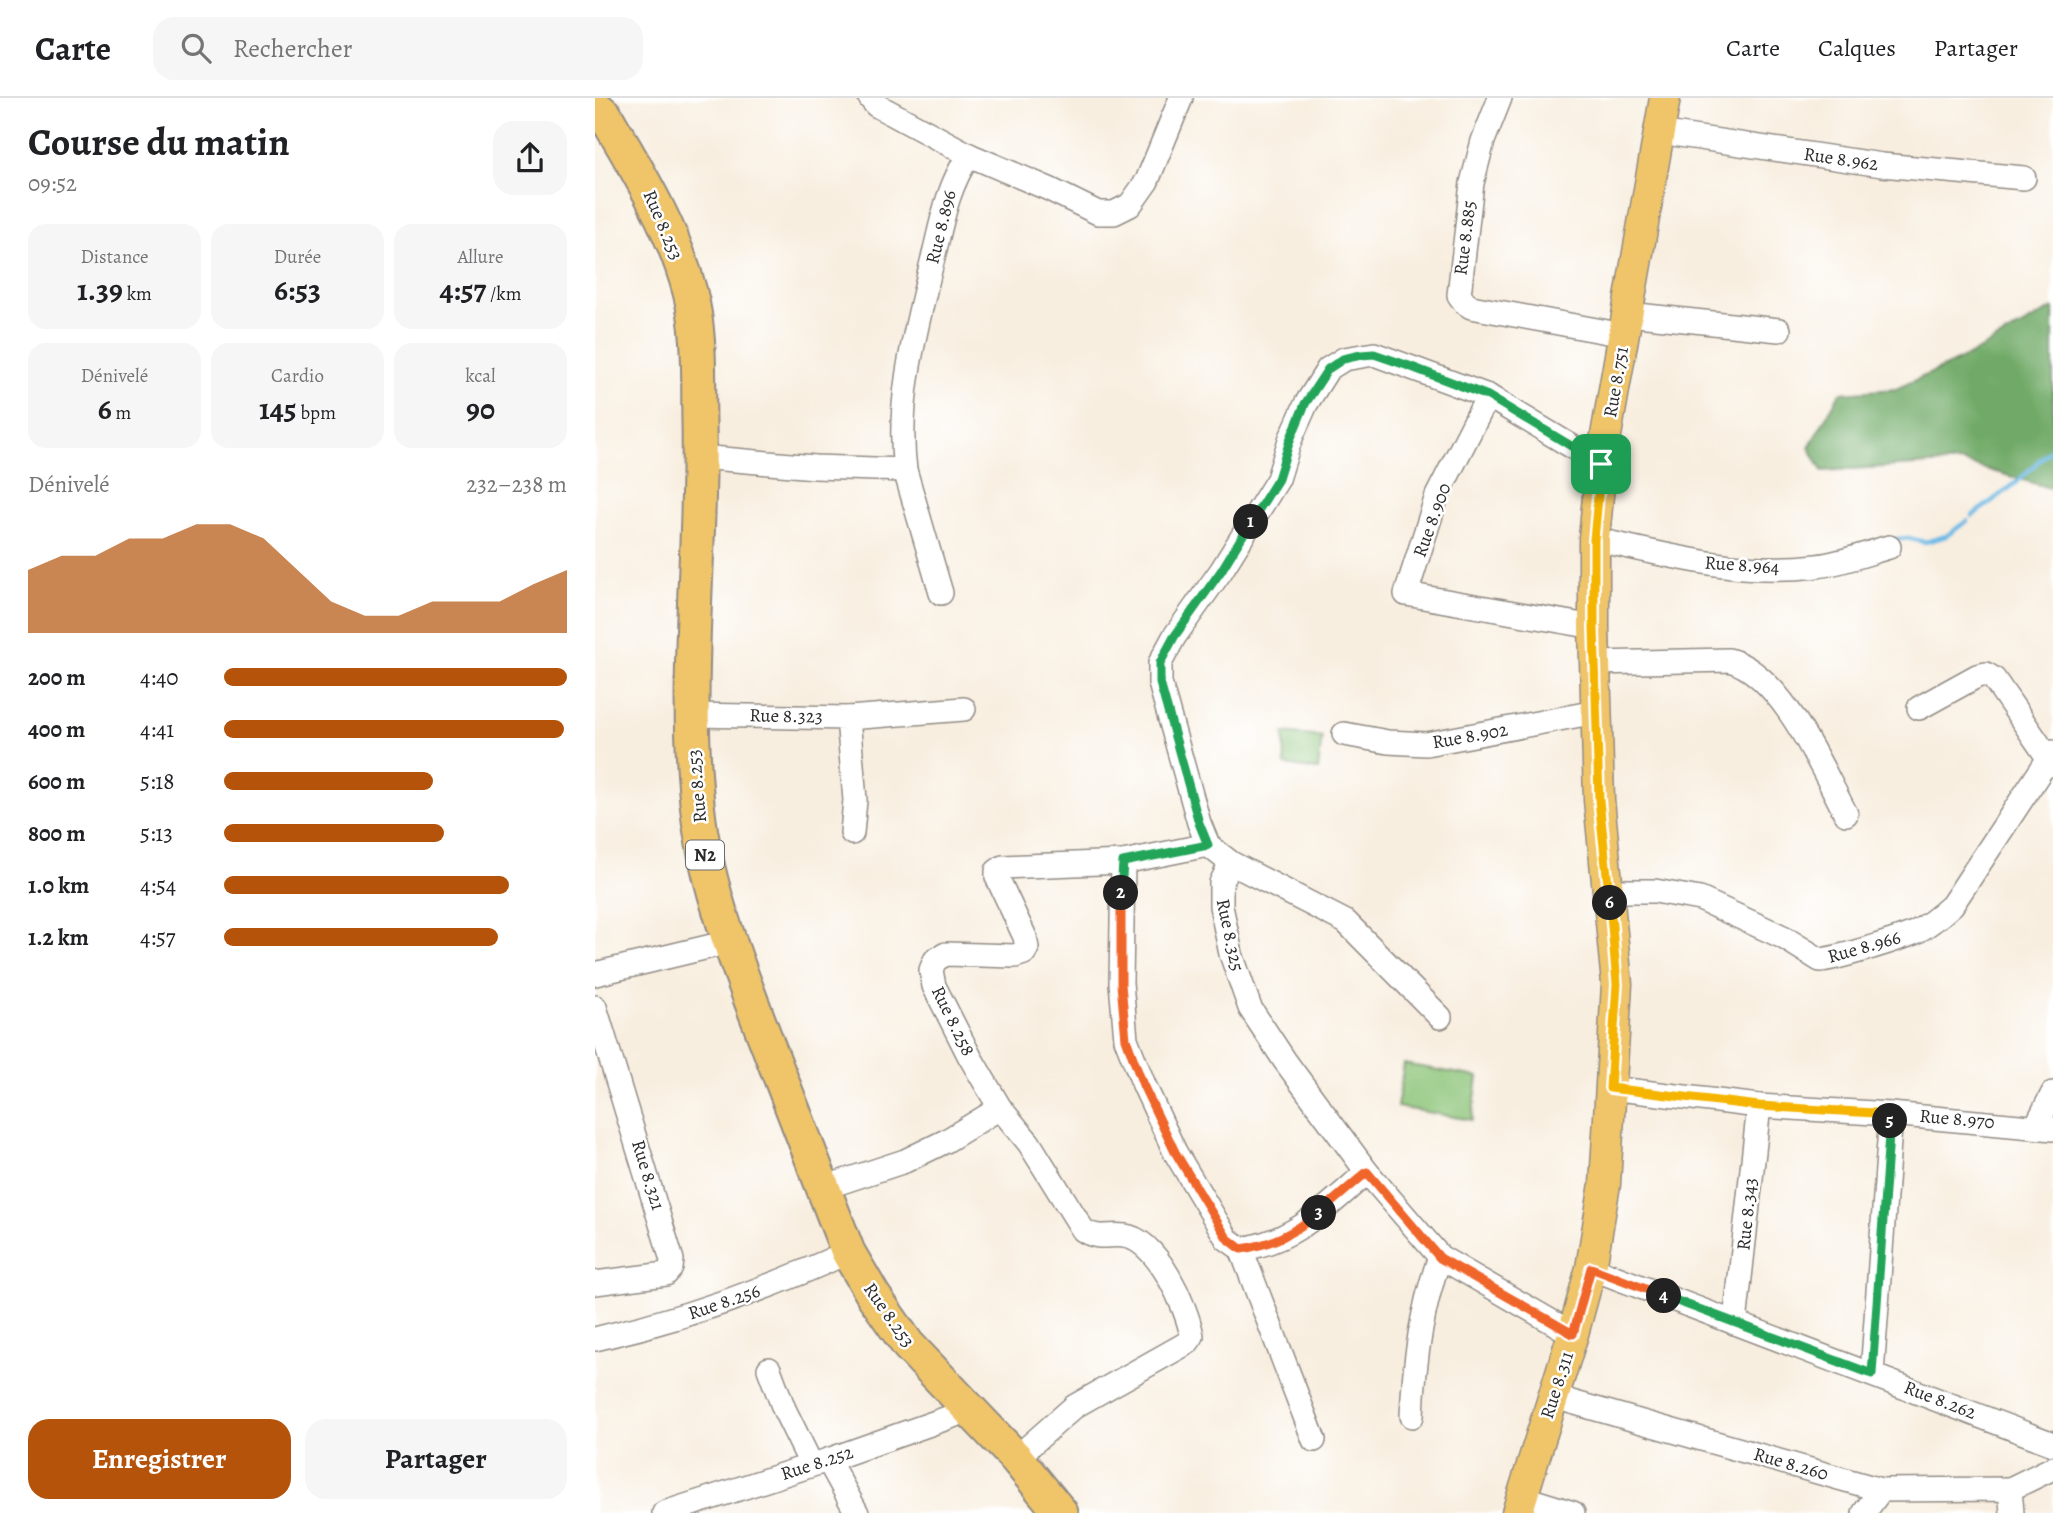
<!DOCTYPE html>
<html lang="fr">
<head>
<meta charset="utf-8">
<style>
  body { margin:0; font-family:Alegreya,serif; background:#f6f6f6; color:#202124; height:100vh; display:flex; flex-direction:column; font-size:26px; white-space:nowrap }
  * { box-sizing:border-box; margin:0 }
  p { font-size:23px; color:#757577 }
  .icon { flex:none; width:38px; height:38px; fill:none; stroke:currentColor; stroke-width:2; stroke-linecap:round; stroke-linejoin:round }
  .map { position:relative; flex:1; overflow:hidden }
  .sheet { display:flex; flex-direction:column; background:#fff; width:595px }
  .sheet>* { flex:none }
  .pin { position:absolute; display:grid; place-items:center; width:60px; height:60px; color:#fff; margin:-30px; border-radius:14px; box-shadow:0 4px 10px #0006 }
  .km { position:absolute; width:35px; height:35px; margin:-18px; border-radius:50%; background:#222; color:#fff; font-size:19px; line-height:35px; text-align:center }
  .round { display:grid; place-items:center; flex:none; width:74px; height:74px; border-radius:21px; background:#f6f6f6 }
  .summary { display:flex; align-items:center; justify-content:space-between; height:119px; padding:0 28px }
  h1 { font-size:38px; font-weight:700; line-height:52px }
  .figures { display:grid; grid-template-columns:repeat(3,1fr); gap:10px; height:119px; padding:7px 28px }
  .figures div { display:grid; align-content:center; border-radius:18px; background:#f6f6f6; text-align:center }
  .figures b { font-size:30px; font-weight:700 }
  .figures small { font-size:19px; font-weight:400 }
  .figures p { font-size:19px }
  .chart { height:196px; padding:14px 28px }
  .chart p { display:flex; justify-content:space-between }
  .chart svg { width:100%; height:126px; margin-top:7px; fill:#b45309; opacity:.7 }
  .action { display:flex; gap:14px; margin-top:auto; padding:14px 28px }
  .action a { flex:1; height:80px; border-radius:21px; background:#b45309; color:#fff; font-size:28px; font-weight:700; line-height:80px; text-align:center }
  .action a+a { background:#f6f6f6; color:#202124 }
  ul { padding:0 28px; list-style:none; font-size:23px }
  li { display:grid; grid-template-columns:112px 84px 1fr; align-items:center; height:52px }
  li i { height:18px; border-radius:9px; background:#b45309 }
  header { display:flex; align-items:center; gap:42px; box-sizing:border-box; height:98px; padding:0 35px; background:#fff; border-bottom:2px solid #e0e0e0 }
  header strong { font-size:33px }
  nav { display:flex; gap:38px; margin-inline-start:auto; font-size:24px }
  .search { width:490px; height:63px; background:#f6f6f6; display:flex; align-items:center; gap:18px; box-sizing:border-box; padding:0 24px; border-radius:21px; color:#757577; font-size:26px }
  main { display:flex; flex:1; min-height:0 }
  .map>svg:first-child { display:block }
  .green { fill:#8cc478; stroke:#5c7852; stroke-width:2 }
  .forest { fill:#71aa68; stroke:#4e6a4a; stroke-width:2 }
  .lines { fill:none; stroke-linecap:round; stroke-linejoin:round }
  .stream { stroke:#6bb9e5; stroke-width:4.5 }
  .minor-casing { stroke:#928c85; stroke-width:26 }
  .major-casing { stroke:#928c85; stroke-width:33 }
  .highway-casing { stroke:#928c85; stroke-width:37 }
  .minor { stroke:#fff; stroke-width:23 }
  .major { stroke:#f0c469; stroke-width:30 }
  .highway { stroke:#f0c469; stroke-width:33 }
  .split-1-casing { stroke:#fff; stroke-width:14 }
  .split-2-casing { stroke:#fff; stroke-width:14 }
  .split-3-casing { stroke:#fff; stroke-width:14 }
  .split-4-casing { stroke:#fff; stroke-width:14 }
  .split-5-casing { stroke:#fff; stroke-width:14 }
  .split-6-casing { stroke:#fff; stroke-width:14 }
  .split-7-casing { stroke:#fff; stroke-width:14 }
  .split-1 { stroke:#22a559; stroke-width:9 }
  .split-2 { stroke:#22a559; stroke-width:9 }
  .split-3 { stroke:#f0652b; stroke-width:9 }
  .split-4 { stroke:#f0652b; stroke-width:9 }
  .split-5 { stroke:#22a559; stroke-width:9 }
  .split-6 { stroke:#f5b400; stroke-width:9 }
  .split-7 { stroke:#f5b400; stroke-width:9 }
  .labels { text-anchor:middle; dominant-baseline:central; stroke-width:5; stroke-linejoin:round; paint-order:stroke }
  .shield { fill:#fff; stroke:#6b6b6b; stroke-width:2 }
  .shield-label { font-size:18px; font-weight:bold; fill:#2b2b2b }
  .street-label { font-size:19px; fill:#2b2b2b; stroke:#fff }
</style>
</head>
<body>
<header>
<strong>Carte</strong>
<div class="search"><svg class="icon" aria-label="search" viewBox="0 0 24 24"><circle cx="10" cy="10" r="6"/><path d="M15 15l6 6"/></svg>Rechercher</div>
<nav><a>Carte</a><a>Calques</a><a>Partager</a></nav>
</header>
<main>
<section class="sheet">
<div class="summary"><div><h1>Course du matin</h1><p>09:52</p></div><a class="round"><svg class="icon" aria-label="share" viewBox="0 0 24 24"><path d="M12 15V3M7 8l5-5 5 5M5 13v7h14v-7"/></svg></a></div>
<div class="figures">
<div><p>Distance</p><b>1.39<small> km</small></b></div>
<div><p>Durée</p><b>6:53</b></div>
<div><p>Allure</p><b>4:57<small> /km</small></b></div>
</div>
<div class="figures">
<div><p>Dénivelé</p><b>6<small> m</small></b></div>
<div><p>Cardio</p><b>145<small> bpm</small></b></div>
<div><p>kcal</p><b>90</b></div>
</div>
<div class="chart"><p><span>Dénivelé</span>232–238 m</p>
<svg viewBox="0 0 160 44" preserveAspectRatio="none"><path d="M0 44V22L10 17L20 17L30 11L40 11L50 6L60 6L70 11L80 22L90 33L100 38L110 38L120 33L130 33L140 33L150 27L160 22V44z"/></svg>
</div>
<ul>
<li><b>200 m</b>4:40<i style="width:100%"></i></li>
<li><b>400 m</b>4:41<i style="width:99%"></i></li>
<li><b>600 m</b>5:18<i style="width:61%"></i></li>
<li><b>800 m</b>5:13<i style="width:64%"></i></li>
<li><b>1.0 km</b>4:54<i style="width:83%"></i></li>
<li><b>1.2 km</b>4:57<i style="width:80%"></i></li>
</ul>
<div class="action"><a>Enregistrer</a><a>Partager</a></div>
</section>
<div class="map">
<svg width="1458" height="1415" viewBox="0 0 1458 1415">
  <rect width="100%" height="100%" fill="#fff"/>
  <filter id="ink" filterUnits="userSpaceOnUse"><feTurbulence type="fractalNoise" baseFrequency=".0143" numOctaves="2"/><feDisplacementMap in="SourceGraphic" scale="14" xChannelSelector="R" yChannelSelector="G"/><feConvolveMatrix kernelMatrix="1 2 1 2 8 2 1 2 1" color-interpolation-filters="sRGB"/></filter>
  <filter id="wash" filterUnits="userSpaceOnUse"><feTurbulence type="fractalNoise" baseFrequency=".00686" numOctaves="4" result="noise"/><feDisplacementMap in="SourceGraphic" scale="28" xChannelSelector="R" yChannelSelector="G"/><feGaussianBlur stdDeviation="1.57" result="paint"/><feColorMatrix in="noise" values="0 0 0 0 0 0 0 0 0 0 0 0 0 0 0 0 0 1.4 0 .05"/><feComposite in="paint" operator="in"/></filter>
  <g filter="url(#wash)">
    <rect width="100%" height="100%" fill="#f8eedf"/>
    <!-- green -->
    <g class="green">
      <polygon points="689,635 727,639 723,672 690,667"/>
      <polygon points="809,966 883,979 877,1022 802,1009"/>
    </g>
    <!-- forest -->
    <polygon class="forest" points="1458,210 1458,391 1367,364 1227,373 1214,349 1245,295 1301,291 1371,259"/>
    <g class="lines">
      <!-- stream -->
      <g class="stream">
        <polyline points="1377,418 1421,385 1458,349"/>
        <polyline points="1297,442 1313,440 1329,444 1334,443 1351,438 1372,423"/>
      </g>
    </g>
  </g>
  <g filter="url(#ink)">
    <g class="lines">
      <defs>
        <g id="minor">
          <polyline points="275,0 281,7 374,57"/>
          <polyline points="905,0 888,43 877,85 864,197 870,205 876,209 1029,237"/>
          <polyline points="1064,34 1287,67 1429,80"/>
          <polyline points="1033,216 1184,232"/>
          <polyline points="893,298 779,256 749,261 733,271 711,306 695,342 683,381 626,473 579,539 565,565 565,585 604,725 613,747 636,765 626,785 626,808 636,856 655,910 690,963 772,1074 845,1159 978,1236"/>
          <polyline points="105,359 220,369 310,372"/>
          <path d="M999 441C1074 458 1144 477 1222 468 1247 465 1270 456 1294 449"/>
          <path d="M346 495 310 372C301 302 321 231 337 164 347 125 351 92 374 57L454 91 503 115H519L535 107 552 83 586 0"/>
          <polyline points="999,529 811,496 842,398 893,298 1006,366"/>
          <path d="M1000 565 1134 562C1187 576 1227 671 1251 716"/>
          <polyline points="1324,610 1382,578 1391,576 1399,581 1458,667"/>
          <polyline points="99,617 253,620 260,702 257,735"/>
          <polyline points="253,620 369,611"/>
          <polyline points="749,636 793,644 831,646 1001,614"/>
          <path d="M528 764 526 885 531 941 549 987 580 1054 632 1141 646 1151C701 1143 732 1109 772 1074"/>
          <polyline points="636,765 751,824 845,919"/>
          <path d="M1014 793H1060L1105 801 1188 839 1225 862C1245 860 1302 842 1321 834 1334 827 1346 817 1357 807L1458 654"/>
          <polyline points="0,876 134,844"/>
          <polyline points="0,909 77,1162 76,1170 71,1176 0,1185"/>
          <polyline points="1015,990 1164,1008 1296,1016 1458,1031"/>
          <path d="M405 1010 434 1045 488 1132C502 1142 514 1136 530 1138 562 1142 592 1209 597 1238L592 1245 480 1308 421 1360"/>
          <polyline points="1441,1028 1458,995"/>
          <polyline points="228,1090 310,1063 351,1043 405,1010 375,959 339,888 336,872 340,862 351,856 420,858 429,855 432,850 430,839 402,779 402,773 408,769 528,764 613,747"/>
          <polyline points="646,1151 719,1342"/>
          <polyline points="996,1170 1458,1346"/>
          <polyline points="1140,1225 1164,1008"/>
          <path d="M0 1241C88 1221 171 1192 253 1154"/>
          <polyline points="174,1271 189,1311 216,1366"/>
          <polyline points="1277,1276 1296,1016"/>
          <polyline points="959,1299 1286,1392 1415,1391 1417,1415"/>
          <path d="M817 1318C819 1264 826 1211 845 1159"/>
          <polyline points="233,1362 262,1415"/>
          <polyline points="1415,1391 1458,1370"/>
          <polyline points="926,1399 978,1415"/>
          <polyline points="69,1415 233,1362 375,1312"/>
          <polyline points="1269,1415 1286,1392"/>
        </g>
        <polyline id="major" points="922,1415 978,1236 996,1170 1010,1086 1022,886 1004,702 999,529 999,441 1006,366 1070,0"/>
        <path id="highway" d="M0 9 10 17C43 73 78 130 95 194 106 236 103 280 104 324 107 456 87 590 104 722 114 796 143 868 169 937 197 1010 225 1082 253 1154L278 1197 313 1247 421 1360 466 1415"/>
      </defs>
      <!-- minor casing -->
      <use href="#minor" class="minor-casing"/>
      <!-- major casing -->
      <use href="#major" class="major-casing"/>
      <!-- highway casing -->
      <use href="#highway" class="highway-casing"/>
      <!-- minor -->
      <use href="#minor" class="minor"/>
      <!-- major -->
      <use href="#major" class="major"/>
      <!-- highway -->
      <use href="#highway" class="highway"/>
    </g>
  </g>
  <g class="lines" filter="url(#ink)">
    <defs>
      <polyline id="split-1" points="656,424 683,381 695,342 710,306 733,271 748,261 766,257 779,256 814,268 893,298 1006,366"/>
      <polyline id="split-2" points="526,795 528,764 613,747 604,725 565,585 565,565 579,539 626,473 656,424"/>
      <path id="split-3" d="M526 795V886L531 941 548 987 580 1054 632 1140 646 1151C679 1146 698 1135 724 1115"/>
      <polyline id="split-4" points="724,1115 772,1074 845,1160 978,1236 996,1170 1069,1198"/>
      <polyline id="split-5" points="1069,1198 1277,1276 1295,1023"/>
      <polyline id="split-6" points="1015,805 1022,886 1015,990 1164,1008 1296,1016 1295,1023"/>
      <polyline id="split-7" points="1006,366 999,442 999,529 1004,702 1015,805"/>
    </defs>
    <!-- split-1 casing -->
    <use href="#split-1" class="split-1-casing"/>
    <!-- split-2 casing -->
    <use href="#split-2" class="split-2-casing"/>
    <!-- split-3 casing -->
    <use href="#split-3" class="split-3-casing"/>
    <!-- split-4 casing -->
    <use href="#split-4" class="split-4-casing"/>
    <!-- split-5 casing -->
    <use href="#split-5" class="split-5-casing"/>
    <!-- split-6 casing -->
    <use href="#split-6" class="split-6-casing"/>
    <!-- split-7 casing -->
    <use href="#split-7" class="split-7-casing"/>
    <!-- split-1 -->
    <use href="#split-1" class="split-1"/>
    <!-- split-2 -->
    <use href="#split-2" class="split-2"/>
    <!-- split-3 -->
    <use href="#split-3" class="split-3"/>
    <!-- split-4 -->
    <use href="#split-4" class="split-4"/>
    <!-- split-5 -->
    <use href="#split-5" class="split-5"/>
    <!-- split-6 -->
    <use href="#split-6" class="split-6"/>
    <!-- split-7 -->
    <use href="#split-7" class="split-7"/>
  </g>
  <g class="labels">
    <!-- shield labels -->
    <rect class="shield" x="91" y="742.5" width="38" height="29" rx="5"/>
    <g class="shield-label">
      <text x="110" y="757">N2</text>
    </g>
    <!-- street labels -->
    <g class="street-label">
      <text transform="translate(1246 61) rotate(8)">Rue 8.962</text>
      <text transform="translate(68 127) rotate(67)">Rue 8.253</text>
      <text transform="translate(346 129) rotate(-76)">Rue 8.896</text>
      <text transform="translate(870 140) rotate(-83)">Rue 8.885</text>
      <text transform="translate(1021 284) rotate(-80)">Rue 8.751</text>
      <text transform="translate(837 422) rotate(-70)">Rue 8.900</text>
      <text transform="translate(1147 467) rotate(4)">Rue 8.964</text>
      <text transform="translate(191 618) rotate(1)">Rue 8.323</text>
      <text transform="translate(875 638) rotate(-10)">Rue 8.902</text>
      <text transform="translate(102 688) rotate(-95)">Rue 8.253</text>
      <text transform="translate(635 837) rotate(78)">Rue 8.325</text>
      <text transform="translate(1269 849) rotate(-16)">Rue 8.966</text>
      <text transform="translate(358 923) rotate(64)">Rue 8.258</text>
      <text transform="translate(1362 1021) rotate(5)">Rue 8.970</text>
      <text transform="translate(53 1077) rotate(73)">Rue 8.321</text>
      <text transform="translate(1152 1116) rotate(-84)">Rue 8.343</text>
      <text transform="translate(129 1204) rotate(-19)">Rue 8.256</text>
      <text transform="translate(294 1217) rotate(55)">Rue 8.253</text>
      <text transform="translate(962 1287) rotate(-72)">Rue 8.311</text>
      <text transform="translate(1345 1302) rotate(21)">Rue 8.262</text>
      <text transform="translate(222 1365) rotate(-18)">Rue 8.252</text>
      <text transform="translate(1196 1366) rotate(16)">Rue 8.260</text>
    </g>
  </g>
</svg>
<div class="pin" style="left:1006px;top:366px;background:#1e9e55"><svg class="icon" aria-label="arrive" viewBox="0 0 24 24"><path d="M6 21V4h12l-3 4 3 4H6"/></svg></div>
<b class="km" style="left:656px;top:424px">1</b>
<b class="km" style="left:526px;top:795px">2</b>
<b class="km" style="left:724px;top:1115px">3</b>
<b class="km" style="left:1069px;top:1198px">4</b>
<b class="km" style="left:1295px;top:1023px">5</b>
<b class="km" style="left:1015px;top:805px">6</b>
</div>
</main>
</body>
</html>
